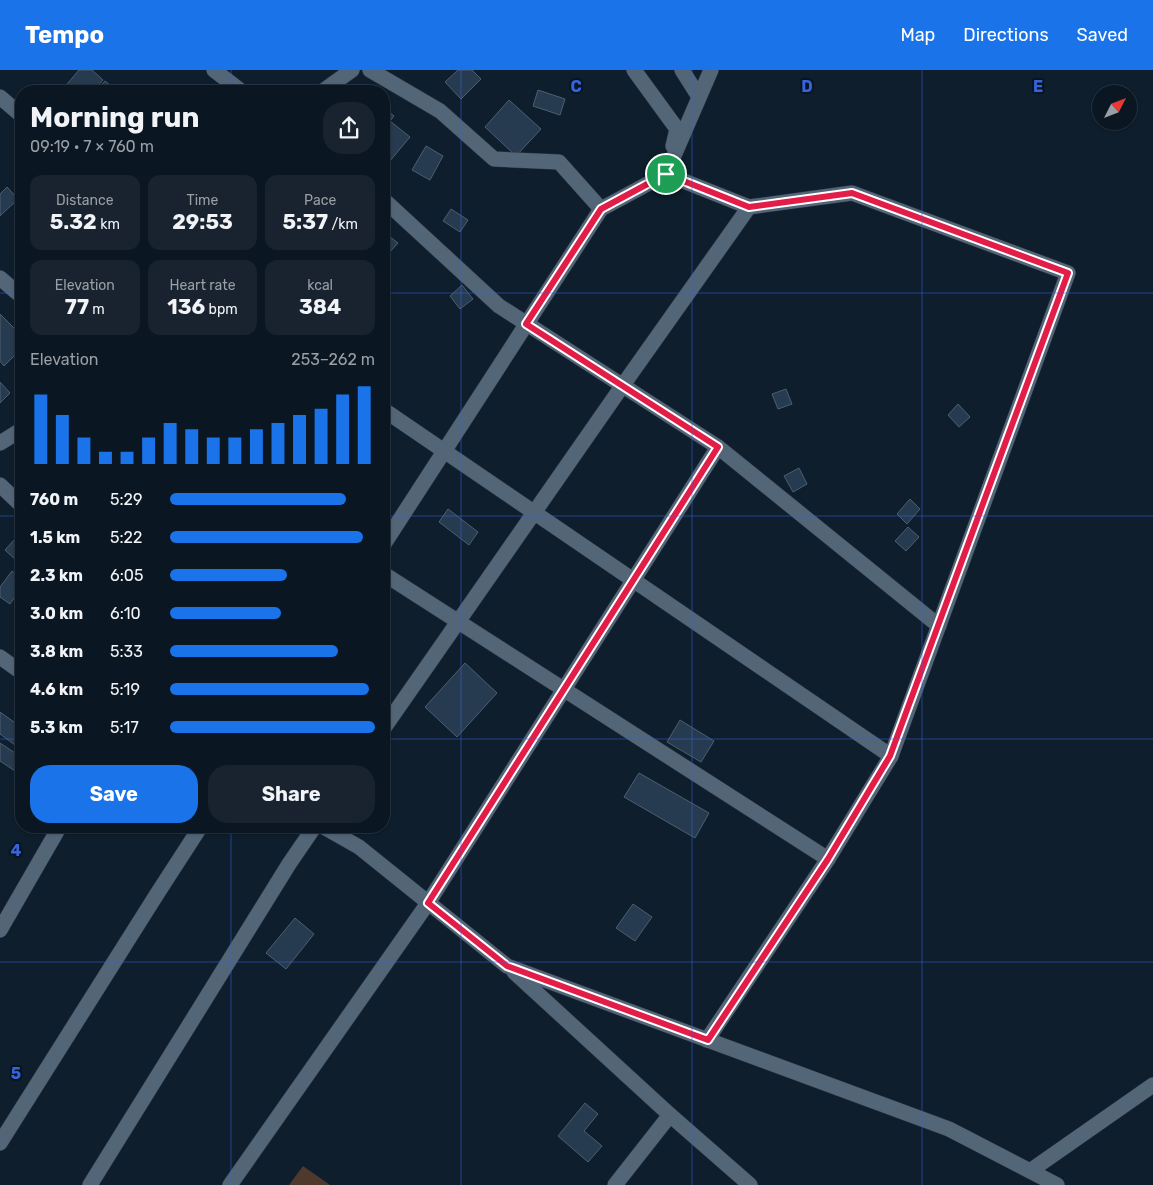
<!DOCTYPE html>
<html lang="en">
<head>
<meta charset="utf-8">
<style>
  body { margin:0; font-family:Rubik,sans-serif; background:#18232f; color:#f1f3f6; height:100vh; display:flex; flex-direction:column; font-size:19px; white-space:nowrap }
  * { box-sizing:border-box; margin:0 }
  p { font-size:16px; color:#999fa5 }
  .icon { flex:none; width:28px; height:28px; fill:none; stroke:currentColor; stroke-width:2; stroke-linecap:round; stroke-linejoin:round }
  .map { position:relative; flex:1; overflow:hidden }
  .side { position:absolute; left:15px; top:15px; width:375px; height:748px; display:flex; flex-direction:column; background:#0a1622; border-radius:20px; box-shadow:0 1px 4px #0004,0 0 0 1px #2a3540 }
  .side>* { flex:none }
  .needle { width:32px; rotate:48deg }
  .fabs { position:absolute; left:1092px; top:15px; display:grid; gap:10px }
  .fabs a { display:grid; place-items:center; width:45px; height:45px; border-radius:50%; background:#0a1622; box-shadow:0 1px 4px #0004,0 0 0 1px #2a3540; font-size:25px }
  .pin { position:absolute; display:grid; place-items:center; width:42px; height:42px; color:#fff; margin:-21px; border:2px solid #fff; border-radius:50%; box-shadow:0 1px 5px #0007 }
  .round { display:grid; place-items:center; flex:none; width:52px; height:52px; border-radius:20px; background:#18232f }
  .overview { display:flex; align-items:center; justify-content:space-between; height:85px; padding:0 15px }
  h1 { font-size:28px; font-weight:700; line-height:38px }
  .metrics { display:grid; grid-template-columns:repeat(3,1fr); gap:8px; height:85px; padding:5px 15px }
  .metrics div { display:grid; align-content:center; border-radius:12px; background:#18232f; text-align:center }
  .metrics b { font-size:21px; font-weight:700 }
  .metrics small { font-size:14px; font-weight:400 }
  .metrics p { font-size:14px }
  .chart { height:140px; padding:10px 15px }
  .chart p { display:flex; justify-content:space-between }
  .chart svg { width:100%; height:90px; margin-top:5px; stroke:#1a73e8; stroke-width:6 }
  .primary-button { display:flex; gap:10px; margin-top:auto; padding:10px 15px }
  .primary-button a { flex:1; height:58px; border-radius:20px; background:#1a73e8; color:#fff; font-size:20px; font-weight:700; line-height:58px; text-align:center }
  .primary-button a+a { background:#18232f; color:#f1f3f6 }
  ul { padding:0 15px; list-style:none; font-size:16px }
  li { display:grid; grid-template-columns:80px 60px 1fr; align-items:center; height:38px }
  li i { height:12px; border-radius:6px; background:#1a73e8 }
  header { display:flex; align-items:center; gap:30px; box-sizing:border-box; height:70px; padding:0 25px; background:#1a73e8; color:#fff }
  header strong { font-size:24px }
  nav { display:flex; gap:28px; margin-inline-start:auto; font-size:18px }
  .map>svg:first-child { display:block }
  .green { fill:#4e392c }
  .building { fill:#263b50; stroke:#4c5f70 }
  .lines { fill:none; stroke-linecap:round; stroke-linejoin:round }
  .street-casing { stroke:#2d3642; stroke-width:16 }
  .street { stroke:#536678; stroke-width:15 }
  .route-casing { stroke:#fff; stroke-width:10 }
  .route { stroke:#e11d48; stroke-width:6 }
  .grid { fill:none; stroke:#3863da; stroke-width:1; stroke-opacity:0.55 }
  .grid-label { font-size:16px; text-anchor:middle; font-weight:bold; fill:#3863da; stroke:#051523; stroke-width:4; stroke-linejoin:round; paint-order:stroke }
</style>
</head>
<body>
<header>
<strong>Tempo</strong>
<nav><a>Map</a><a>Directions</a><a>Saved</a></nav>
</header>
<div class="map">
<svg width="1153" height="1115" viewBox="0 0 1153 1115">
  <rect width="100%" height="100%" fill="#0e1e2d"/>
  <!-- green -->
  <polygon class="green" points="303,1096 330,1115 289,1115"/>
  <!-- building -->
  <g class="building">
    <polygon points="79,0 92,0 103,10 93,21 64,21 62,20"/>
    <polygon points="458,0 472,0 481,9 461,29 445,12"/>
    <polygon points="105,11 117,21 96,21"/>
    <polygon points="538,20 565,29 560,45 533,36"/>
    <polygon points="509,30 541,59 516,86 485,57"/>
    <polygon points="384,38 394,46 390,51 410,67 384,98"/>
    <polygon points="426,76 443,86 430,110 412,100"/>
    <polygon points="7,117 18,129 0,146 0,124"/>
    <polygon points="451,139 468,150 460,162 443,151"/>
    <polygon points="385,163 398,173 388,184 384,180 384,164"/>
    <polygon points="462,215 473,229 460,239 450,226"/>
    <polygon points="0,244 21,265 21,279 4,296 0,291"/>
    <polygon points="0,312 10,323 0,333"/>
    <polygon points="786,319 792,334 778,339 772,324"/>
    <polygon points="958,334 970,347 959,357 948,345"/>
    <polygon points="799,398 807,414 793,422 784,406"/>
    <polygon points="910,429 920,439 907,454 897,444"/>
    <polygon points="448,439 478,462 469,475 439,452"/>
    <polygon points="908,457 919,467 906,481 895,471"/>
    <polygon points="15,469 21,474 21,489 18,492 5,480"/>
    <polygon points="12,501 21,508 21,518 10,534 0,527 0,517"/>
    <polygon points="465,593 497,623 457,667 425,637"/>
    <polygon points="0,642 21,657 21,665 15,675 0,664"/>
    <polygon points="680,650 714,671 701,692 667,672"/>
    <polygon points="0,673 21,687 21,691 15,701 0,691"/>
    <polygon points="639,703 709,743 695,768 624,727"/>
    <polygon points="633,834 652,847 635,871 616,858"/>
    <polygon points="295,848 314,864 286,899 266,883"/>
    <polygon points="585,1033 598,1044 584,1061 602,1076 588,1092 558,1066"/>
  </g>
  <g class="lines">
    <defs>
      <g id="street">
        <polyline points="214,0 241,21"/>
        <polyline points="370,0 440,41 494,89 559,92 601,139 666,104 711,0"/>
        <polyline points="634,0 677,59 673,76"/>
        <polyline points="682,0 699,27"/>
        <polyline points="323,21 352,0"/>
        <polyline points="0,27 21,45"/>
        <polyline points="666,104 749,137 852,123 1068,203 891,686 828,789 707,970"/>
        <polyline points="384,130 499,236 718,377 939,556"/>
        <polyline points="0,208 21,226"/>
        <polyline points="384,340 891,686"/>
        <polyline points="0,373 21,360"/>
        <polyline points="0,415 21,435"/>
        <polyline points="384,474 601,139"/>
        <polyline points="384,504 828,789"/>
        <polyline points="0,587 21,602"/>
        <polyline points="384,658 623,315 749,137"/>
        <polyline points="322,756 359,777 507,896 949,1059 1057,1115"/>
        <polyline points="0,860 60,756"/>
        <polyline points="514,902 670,1045 750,1115"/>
        <polyline points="0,1073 157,824 201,756"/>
        <polyline points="1030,1101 1153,1015"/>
        <polyline points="90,1115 289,794 315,756"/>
        <polyline points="230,1115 428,833 718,377"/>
        <polyline points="615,1115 670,1045"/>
      </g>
    </defs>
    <!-- street casing -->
    <use href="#street" class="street-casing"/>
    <!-- street -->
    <use href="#street" class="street"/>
  </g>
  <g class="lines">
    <defs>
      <polygon id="route" points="666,104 749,137 852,123 1068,203 890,686 828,789 708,970 507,896 428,833 718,377 526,254 601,139"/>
    </defs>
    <!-- route casing -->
    <use href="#route" class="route-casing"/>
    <!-- route -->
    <use href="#route" class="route"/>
  </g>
  <!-- grid -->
  <path class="grid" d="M231 0V21M461 0V1115M692 0V1115M922 0V1115M0 223H21M384 223H1153M0 446H21M384 446H1153M0 669H21M384 669H1153M231 756V1115M0 892H1153"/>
  <g class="grid-label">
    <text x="576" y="22">C</text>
    <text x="807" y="22">D</text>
    <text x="1038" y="22">E</text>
    <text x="16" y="786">4</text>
    <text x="16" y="1009">5</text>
  </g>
</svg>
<div class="fabs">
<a><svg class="needle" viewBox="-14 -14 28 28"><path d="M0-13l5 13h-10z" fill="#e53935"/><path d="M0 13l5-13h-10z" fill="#999fa5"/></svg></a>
</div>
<div class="pin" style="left:666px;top:104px;background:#1e9e55"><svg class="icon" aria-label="arrive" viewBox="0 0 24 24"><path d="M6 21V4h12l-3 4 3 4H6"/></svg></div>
<section class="side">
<div class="overview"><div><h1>Morning run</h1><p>09:19 · 7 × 760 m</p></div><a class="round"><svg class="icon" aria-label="share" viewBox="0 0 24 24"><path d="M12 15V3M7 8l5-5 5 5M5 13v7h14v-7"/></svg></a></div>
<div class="metrics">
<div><p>Distance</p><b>5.32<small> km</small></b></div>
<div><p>Time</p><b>29:53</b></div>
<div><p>Pace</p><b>5:37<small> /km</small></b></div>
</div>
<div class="metrics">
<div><p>Elevation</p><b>77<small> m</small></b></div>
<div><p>Heart rate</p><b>136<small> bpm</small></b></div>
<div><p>kcal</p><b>384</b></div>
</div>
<div class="chart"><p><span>Elevation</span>253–262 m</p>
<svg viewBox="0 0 160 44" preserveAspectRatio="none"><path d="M5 44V10M15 44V20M25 44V31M35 44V38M45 44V38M55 44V31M65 44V24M75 44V27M85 44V31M95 44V31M105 44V27M115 44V24M125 44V20M135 44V17M145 44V10M155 44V6"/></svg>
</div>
<ul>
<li><b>760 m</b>5:29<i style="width:86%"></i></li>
<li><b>1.5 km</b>5:22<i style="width:94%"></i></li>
<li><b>2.3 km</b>6:05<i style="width:57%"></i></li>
<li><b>3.0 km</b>6:10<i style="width:54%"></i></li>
<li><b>3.8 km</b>5:33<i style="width:82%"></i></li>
<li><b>4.6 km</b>5:19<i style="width:97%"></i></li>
<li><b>5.3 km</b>5:17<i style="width:100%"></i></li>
</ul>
<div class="primary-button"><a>Save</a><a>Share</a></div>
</section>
</div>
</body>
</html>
